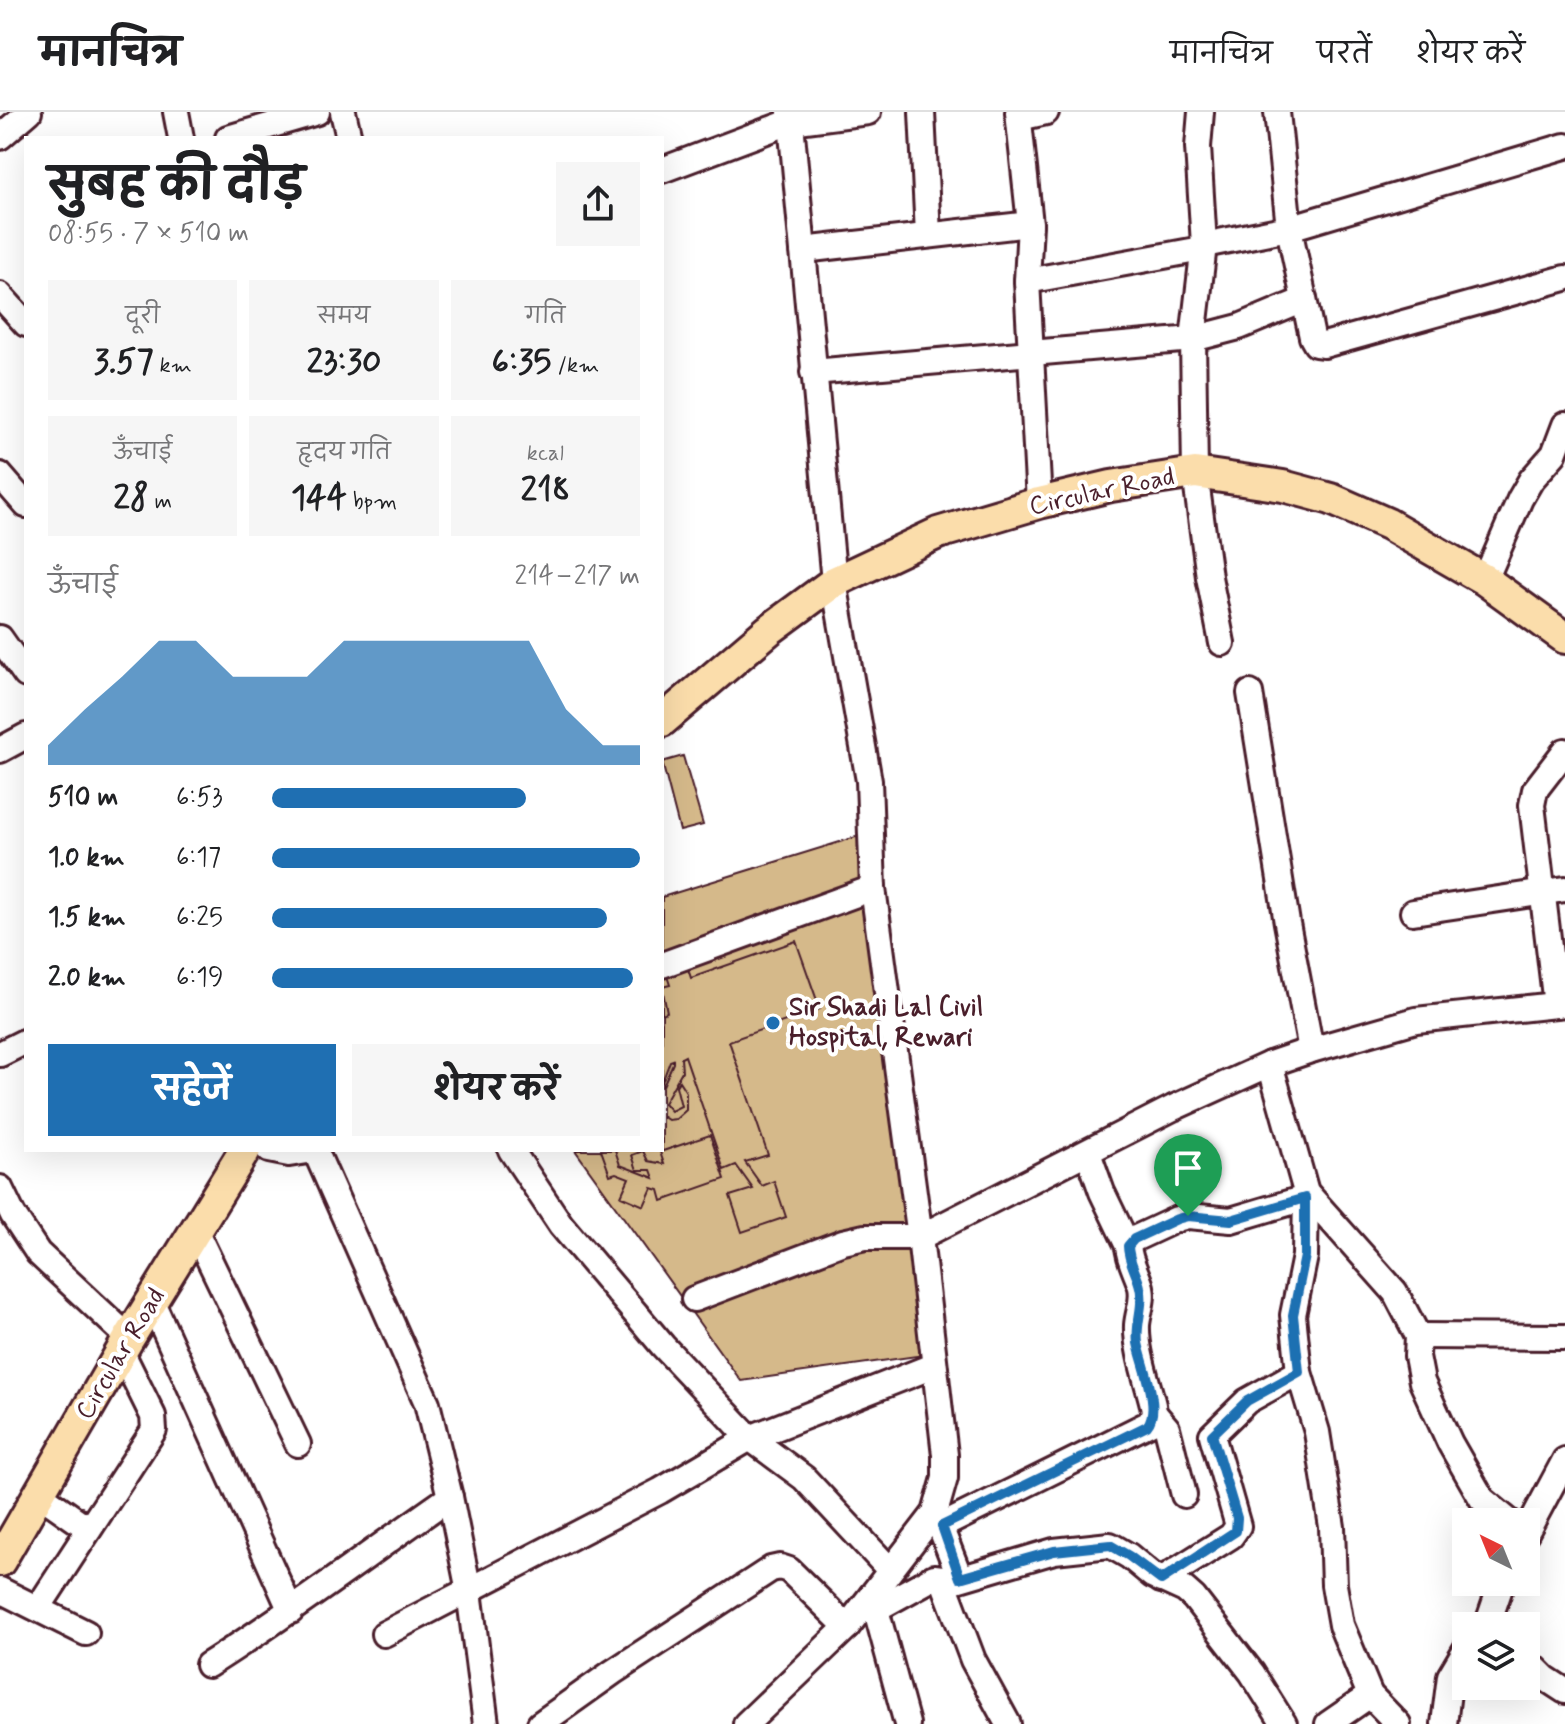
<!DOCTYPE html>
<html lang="hi">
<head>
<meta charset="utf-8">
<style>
  body { margin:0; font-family:Mynerve,"Playpen Sans Deva",sans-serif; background:#f6f6f6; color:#202124; height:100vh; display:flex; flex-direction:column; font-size:30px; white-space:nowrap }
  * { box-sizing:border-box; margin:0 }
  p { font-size:26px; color:#757577 }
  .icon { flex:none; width:44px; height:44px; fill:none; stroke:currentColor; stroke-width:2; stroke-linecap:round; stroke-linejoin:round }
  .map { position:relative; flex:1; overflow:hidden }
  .panel { position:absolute; left:24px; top:24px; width:640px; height:1016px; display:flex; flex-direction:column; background:#fff; border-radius:0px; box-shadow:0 8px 32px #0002 }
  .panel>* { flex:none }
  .needle { width:52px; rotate:317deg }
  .tools { position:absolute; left:1452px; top:1396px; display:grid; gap:16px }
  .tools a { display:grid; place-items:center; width:88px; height:88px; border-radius:0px; background:#fff; box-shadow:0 8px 32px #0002; font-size:40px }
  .pin { position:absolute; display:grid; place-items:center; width:68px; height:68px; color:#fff; margin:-82px -34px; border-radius:50% 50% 50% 0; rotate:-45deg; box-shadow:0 0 8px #0007 }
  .pin .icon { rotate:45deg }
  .round { display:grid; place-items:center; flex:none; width:84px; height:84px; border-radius:0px; background:#f6f6f6 }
  .headline { display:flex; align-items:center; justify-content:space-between; height:136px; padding:0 24px }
  h1 { font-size:44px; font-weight:700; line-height:60px }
  .metrics { display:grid; grid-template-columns:repeat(3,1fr); gap:12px; height:136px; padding:8px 24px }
  .metrics div { display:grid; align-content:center; border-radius:0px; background:#f6f6f6; text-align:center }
  .metrics b { font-size:34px; font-weight:700 }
  .metrics small { font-size:22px; font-weight:400 }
  .metrics p { font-size:22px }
  .chart { height:224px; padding:16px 24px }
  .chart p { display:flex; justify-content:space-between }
  .chart svg { width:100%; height:144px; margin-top:8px; fill:#1f6fb2; opacity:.7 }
  .button { display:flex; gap:16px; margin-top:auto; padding:16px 24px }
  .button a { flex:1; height:92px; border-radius:0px; background:#1f6fb2; color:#fff; font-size:32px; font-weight:700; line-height:92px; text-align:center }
  .button a+a { background:#f6f6f6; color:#202124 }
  ul { padding:0 24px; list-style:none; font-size:26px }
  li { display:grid; grid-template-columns:128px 96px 1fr; align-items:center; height:60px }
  li i { height:20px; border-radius:10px; background:#1f6fb2 }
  header { display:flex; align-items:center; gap:48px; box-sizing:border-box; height:112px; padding:0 40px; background:#fff; border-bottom:2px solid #e0e0e0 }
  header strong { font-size:38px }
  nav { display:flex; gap:44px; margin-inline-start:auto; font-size:28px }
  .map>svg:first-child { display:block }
  .building { fill:#d5b98a; stroke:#4a1f2b; stroke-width:2 }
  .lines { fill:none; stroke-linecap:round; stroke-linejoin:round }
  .minor-casing { stroke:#4a1f2b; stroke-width:30 }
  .major-casing { stroke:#4a1f2b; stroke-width:36 }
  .minor { stroke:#fff; stroke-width:24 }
  .major { stroke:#fbddab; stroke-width:30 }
  .route-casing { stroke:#fff; stroke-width:16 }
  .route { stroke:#1f6fb2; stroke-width:10 }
  .poi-dot { fill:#1f6fb2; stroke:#fff; stroke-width:3 }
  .labels { text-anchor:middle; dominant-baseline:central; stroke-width:8; stroke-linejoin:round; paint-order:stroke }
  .street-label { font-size:26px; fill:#4a1f2b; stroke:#fff }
  .poi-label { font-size:26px; font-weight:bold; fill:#4a1f2b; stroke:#fff; text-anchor:start }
</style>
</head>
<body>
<header>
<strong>मानचित्र</strong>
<nav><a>मानचित्र</a><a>परतें</a><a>शेयर करें</a></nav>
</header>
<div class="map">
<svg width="1565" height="1612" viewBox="0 0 1565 1612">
  <rect width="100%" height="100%" fill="#fff"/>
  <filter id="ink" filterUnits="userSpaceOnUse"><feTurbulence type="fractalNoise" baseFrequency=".0125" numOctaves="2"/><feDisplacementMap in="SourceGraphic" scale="16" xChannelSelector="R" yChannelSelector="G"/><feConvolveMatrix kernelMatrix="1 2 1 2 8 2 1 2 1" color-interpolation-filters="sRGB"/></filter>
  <g filter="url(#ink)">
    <!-- building -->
    <g class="building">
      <polygon points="683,644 703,713 680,719 662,650"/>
      <polygon points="872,720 931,1242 741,1269 575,1038 662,1038 662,785"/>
      <polygon points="796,829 820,897 729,929 768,1043 745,1050 762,1074 774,1069 786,1105 742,1120 730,1084 753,1077 736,1053 724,1058 685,944 681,946 682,959 664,991 671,999 681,994 676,974 679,969 686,980 686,998 676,1007 668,1008 662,1004 662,976 673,951 673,948 670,949 662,970 662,902 667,900 662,875 670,873 664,855 685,848 691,866"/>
      <polygon points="710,1023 725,1067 662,1089 659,1078 652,1076 644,1094 621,1084 629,1066 616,1061 610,1063 601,1038 615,1038 620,1053 654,1066 651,1058 637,1058 632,1043 643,1039 648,1049 664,1052 660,1040"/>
    </g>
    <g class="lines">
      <defs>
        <g id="minor">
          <polyline points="176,0 181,26"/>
          <polyline points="343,0 349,26"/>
          <polyline points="922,0 928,123"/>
          <polyline points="1018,0 1030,112 1027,169 1039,391"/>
          <polyline points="1201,0 1198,35 1204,133 1193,227 1195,361 1209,465 1222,531"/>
          <polyline points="1277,0 1289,116 1312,225 1316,232 1324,233 1565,166"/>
          <polyline points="1019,6 1046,0"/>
          <polyline points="0,25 29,0"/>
          <polyline points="228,26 317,0"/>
          <polyline points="662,58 790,10 868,0"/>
          <polyline points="1204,133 1289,116 1565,34"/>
          <polyline points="803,138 1030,112"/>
          <polyline points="1027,169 1202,137"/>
          <polyline points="0,183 26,212"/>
          <polyline points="813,260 1193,227 1239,215 1304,188"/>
          <polyline points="0,363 26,393"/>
          <polyline points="1485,468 1520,387 1531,368 1554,342 1565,313"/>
          <polyline points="0,526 26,563"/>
          <polyline points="1250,581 1287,811 1311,938"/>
          <polyline points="0,638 26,624"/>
          <polyline points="1413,800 1565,777"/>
          <polyline points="662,853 873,776"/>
          <polyline points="1556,893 1532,693 1535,678 1565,639"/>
          <polyline points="0,942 26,929"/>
          <polyline points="1270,952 1306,1080 1395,1180 1418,1224 1417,1244 1422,1270 1450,1331 1482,1387 1510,1410"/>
          <polyline points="269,1038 289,1042 314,1038"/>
          <polyline points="315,1038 427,1291 450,1385 469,1479 486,1612"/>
          <polyline points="511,1038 561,1113 663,1234 750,1326 804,1366 890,1458"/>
          <polyline points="1088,1041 1102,1080 1128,1134"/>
          <polyline points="0,1076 13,1103 38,1141 129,1226"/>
          <polyline points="1306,1080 1305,1144 1293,1203 1299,1260 1317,1320 1332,1415 1334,1473 1341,1513 1370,1583 1398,1612"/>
          <polyline points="195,1118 298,1332"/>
          <polyline points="694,1187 843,1130 865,1125 920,1125 1173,996 1270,952 1311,938 1416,908 1565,892"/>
          <polyline points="152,1190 291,1499"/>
          <polyline points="1418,1224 1565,1225"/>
          <polyline points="1154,1301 1167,1316 1184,1383"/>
          <polyline points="39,1382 89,1417"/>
          <polyline points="935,1401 960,1466"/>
          <path d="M942 1414 1150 1311 1154 1301 1153 1293C1147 1268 1136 1239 1137 1213 1138 1200 1144 1189 1141 1175 1137 1161 1129 1149 1128 1134L1134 1127 1177 1107 1188 1104 1231 1108 1305 1086"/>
          <polyline points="1526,1421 1565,1348"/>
          <polyline points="1161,1468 1231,1424 1238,1414 1212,1323 1247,1289 1299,1260"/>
          <polyline points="946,1471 1054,1439 1110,1433 1129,1444 1152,1463 1185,1478 1194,1486 1252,1561 1284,1612"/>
          <polyline points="0,1478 86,1521"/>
          <polyline points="872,1483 907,1612"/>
          <polyline points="38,1496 154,1318 153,1304 121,1239"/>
          <polyline points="876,1497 934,1465 942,1466 973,1548 1008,1612"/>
          <polyline points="1485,1514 1489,1508 1502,1470"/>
          <polyline points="384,1522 660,1379 750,1326 933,1254"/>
          <polyline points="1526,1547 1545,1566 1565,1579"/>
          <path d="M208 1553C291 1501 369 1441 450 1385"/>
          <polyline points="540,1612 613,1560 771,1457 780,1455 789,1458 847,1515"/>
          <polyline points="746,1612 847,1515 935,1401 945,1366 945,1343 920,1125 873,776 869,669 834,470 790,0"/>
          <polyline points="1328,1612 1370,1583"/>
          <polyline points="1444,1612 1450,1564 1466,1537"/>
        </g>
        <g id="major">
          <polyline points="662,609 769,518 834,470 938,421 1039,391 1111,374 1195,361 1283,374 1331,387 1388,412 1485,468 1565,526"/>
          <polyline points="0,1449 129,1226 245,1038"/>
        </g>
      </defs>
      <!-- minor casing -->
      <use href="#minor" class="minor-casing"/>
      <!-- major casing -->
      <use href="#major" class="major-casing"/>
      <!-- minor -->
      <use href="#minor" class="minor"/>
      <!-- major -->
      <use href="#major" class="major"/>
    </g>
  </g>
  <g class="lines" filter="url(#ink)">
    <defs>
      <path id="route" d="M1305 1086V1144L1293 1203 1299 1260 1247 1289 1212 1323 1237 1406 1236 1419 1161 1468 1129 1444 1110 1433 1054 1439 960 1466 942 1414 1147 1314C1162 1297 1142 1252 1138 1231 1135 1211 1145 1193 1140 1175 1137 1161 1128 1149 1128 1134L1134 1127 1177 1107 1188 1104 1231 1108Z"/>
    </defs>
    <!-- route casing -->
    <use href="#route" class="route-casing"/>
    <!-- route -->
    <use href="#route" class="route"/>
  </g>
  <!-- markers -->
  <circle class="poi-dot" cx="773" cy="911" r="8"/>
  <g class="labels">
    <!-- street labels -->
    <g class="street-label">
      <text transform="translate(1102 380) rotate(-12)">Circular Road</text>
      <text transform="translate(121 1242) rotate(-59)">Circular Road</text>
    </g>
    <!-- poi labels -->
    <g class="poi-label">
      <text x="789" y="896">Sir Shadi Lal Civil<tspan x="789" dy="30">Hospital, Rewari</tspan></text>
    </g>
  </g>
</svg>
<div class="tools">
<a><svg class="needle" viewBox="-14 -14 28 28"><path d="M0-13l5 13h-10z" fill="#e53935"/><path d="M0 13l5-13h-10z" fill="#757577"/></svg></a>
<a><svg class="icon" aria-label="layers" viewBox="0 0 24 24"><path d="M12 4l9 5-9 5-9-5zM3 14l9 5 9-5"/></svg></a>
</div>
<div class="pin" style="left:1188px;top:1104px;background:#1e9e55"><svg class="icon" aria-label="arrive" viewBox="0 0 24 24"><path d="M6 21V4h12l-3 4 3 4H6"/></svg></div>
<section class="panel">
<div class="headline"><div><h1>सुबह की दौड़</h1><p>08:55 · 7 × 510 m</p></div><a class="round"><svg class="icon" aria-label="share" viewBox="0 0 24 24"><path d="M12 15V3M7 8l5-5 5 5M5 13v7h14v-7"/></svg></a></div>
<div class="metrics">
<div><p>दूरी</p><b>3.57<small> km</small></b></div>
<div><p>समय</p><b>23:30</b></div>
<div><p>गति</p><b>6:35<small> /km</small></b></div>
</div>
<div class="metrics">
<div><p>ऊँचाई</p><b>28<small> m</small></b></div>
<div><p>हृदय गति</p><b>144<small> bpm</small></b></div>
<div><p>kcal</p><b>218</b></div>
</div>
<div class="chart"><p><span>ऊँचाई</span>214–217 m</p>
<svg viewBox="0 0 160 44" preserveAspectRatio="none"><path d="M0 44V38L10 27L20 17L30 6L40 6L50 17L60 17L70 17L80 6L90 6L100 6L110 6L120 6L130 6L140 27L150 38L160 38V44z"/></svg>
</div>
<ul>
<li><b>510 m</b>6:53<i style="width:69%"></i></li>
<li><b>1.0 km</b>6:17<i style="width:100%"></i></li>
<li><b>1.5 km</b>6:25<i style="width:91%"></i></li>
<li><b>2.0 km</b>6:19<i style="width:98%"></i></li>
</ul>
<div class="button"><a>सहेजें</a><a>शेयर करें</a></div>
</section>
</div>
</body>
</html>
